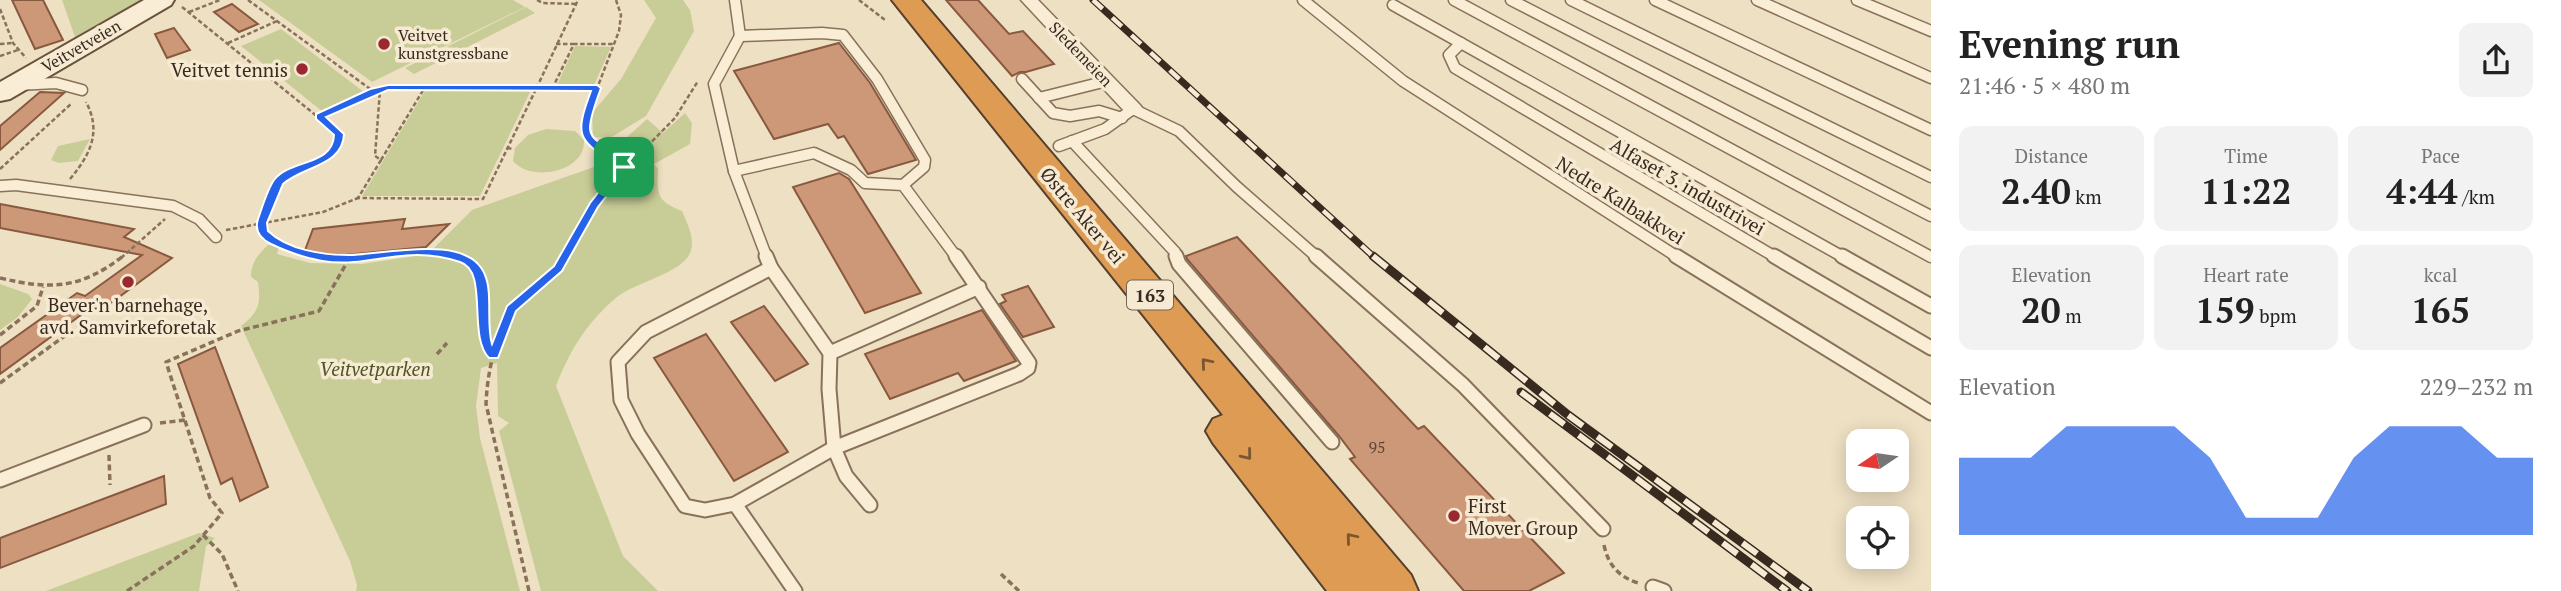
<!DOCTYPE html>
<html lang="en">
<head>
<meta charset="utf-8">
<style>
  body { margin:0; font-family:"PT Serif",serif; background:#f2f2f2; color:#222; height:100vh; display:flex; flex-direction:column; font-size:26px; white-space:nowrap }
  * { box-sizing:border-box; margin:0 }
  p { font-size:23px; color:#767676 }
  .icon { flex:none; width:38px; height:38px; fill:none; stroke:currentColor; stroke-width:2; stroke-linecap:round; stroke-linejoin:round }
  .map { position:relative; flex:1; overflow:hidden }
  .side { display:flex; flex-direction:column; background:#fff; width:630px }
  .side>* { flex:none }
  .needle { width:46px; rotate:257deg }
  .buttons { position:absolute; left:1846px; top:429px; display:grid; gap:14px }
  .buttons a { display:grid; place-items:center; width:63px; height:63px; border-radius:14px; background:#fff; box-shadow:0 4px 18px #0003; font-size:35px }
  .pin { position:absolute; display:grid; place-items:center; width:60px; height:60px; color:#fff; margin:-30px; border-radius:14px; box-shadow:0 4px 10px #0006 }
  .round { display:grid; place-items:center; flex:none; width:74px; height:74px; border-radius:14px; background:#f2f2f2 }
  .headline { display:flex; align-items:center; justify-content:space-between; height:119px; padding:0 28px }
  h1 { font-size:38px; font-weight:600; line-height:52px }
  .metrics { display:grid; grid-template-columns:repeat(3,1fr); gap:10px; height:119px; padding:7px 28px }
  .metrics div { display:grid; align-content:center; border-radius:14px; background:#f2f2f2; text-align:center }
  .metrics b { font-size:35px; font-weight:600 }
  .metrics small { font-size:19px; font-weight:400 }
  .metrics p { font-size:19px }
  .chart { height:196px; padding:14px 28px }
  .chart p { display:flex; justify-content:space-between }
  .chart svg { width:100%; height:126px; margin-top:7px; fill:#2563eb; opacity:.7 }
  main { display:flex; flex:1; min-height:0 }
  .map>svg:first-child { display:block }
  .green { fill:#c8cd97 }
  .building { fill:#cd9878; stroke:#88593f; stroke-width:2 }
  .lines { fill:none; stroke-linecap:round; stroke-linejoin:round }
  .lane-far1-casing { stroke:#89715a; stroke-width:13 }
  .lane-casing { stroke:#89715a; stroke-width:17 }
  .street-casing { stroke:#89715a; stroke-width:3 }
  .secondary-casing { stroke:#6a523d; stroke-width:4 }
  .highway-casing { stroke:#563f2e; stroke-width:4 }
  .path-far1 { stroke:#89715a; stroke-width:2.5; stroke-dasharray:4.5 2.5; stroke-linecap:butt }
  .path { stroke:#89715a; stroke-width:3.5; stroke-dasharray:6 3.5; stroke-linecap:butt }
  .lane-far1 { stroke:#f9edd6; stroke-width:10 }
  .lane { stroke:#f9edd6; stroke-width:13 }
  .street { fill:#f9edd6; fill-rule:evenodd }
  .secondary { fill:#f9edd6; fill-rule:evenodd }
  .highway { fill:#de9b53; fill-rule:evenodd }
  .rail-far1-casing { stroke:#382a1e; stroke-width:7 }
  .rail-casing { stroke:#382a1e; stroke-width:9 }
  .rail-far1 { stroke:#f6ead3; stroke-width:4.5; stroke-dasharray:13; stroke-linecap:butt }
  .rail { stroke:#f6ead3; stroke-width:6; stroke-dasharray:18; stroke-linecap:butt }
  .oneway { stroke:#7a5733 }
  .route { fill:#2563eb; stroke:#fff; stroke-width:2; fill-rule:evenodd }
  .poi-dot { fill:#98292e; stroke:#f6ead3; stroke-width:2.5 }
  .labels { text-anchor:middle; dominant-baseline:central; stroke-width:7; stroke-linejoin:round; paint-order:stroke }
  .far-poi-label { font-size:16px; fill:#382a1e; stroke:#f6ead3; text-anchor:start }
  .far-street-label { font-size:16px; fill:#382a1e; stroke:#f6ead3 }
  .number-label { font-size:16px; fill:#5d4634 }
  .shield { fill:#f6ead3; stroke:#716454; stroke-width:2 }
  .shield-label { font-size:18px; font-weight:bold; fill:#382a1e }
  .poi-label { font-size:19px; fill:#382a1e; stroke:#f6ead3; text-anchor:end }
  .street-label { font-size:19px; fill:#382a1e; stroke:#f6ead3 }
  .park-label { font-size:19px; font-style:italic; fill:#4b5524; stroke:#f6ead3 }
</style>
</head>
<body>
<main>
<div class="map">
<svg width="1931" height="591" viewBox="0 0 1931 591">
  <rect width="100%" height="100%" fill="#eee0c3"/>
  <!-- green -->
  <g class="green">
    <polygon points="62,0 139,0 139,1 75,37"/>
    <polygon points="259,0 513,0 525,7 372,82"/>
    <polygon points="644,0 683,0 690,10 694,31 646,116 610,138 593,137 592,113 621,79 656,18"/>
    <polygon points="526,7 535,13 414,74 405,68"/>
    <polygon points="281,29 364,92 323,112 241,46"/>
    <polygon points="575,46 611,47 594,85 557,85"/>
    <polygon points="426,89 531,90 480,196 362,196"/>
    <path d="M685 113 692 123 690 144 654 164 658 169C657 195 657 201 682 211 687 223 696 239 690 253 682 273 634 283 617 297 587 322 570 350 556 386L623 556 658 591H541L499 431 509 423 498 416 497 363 481 368 476 406 480 438 520 591H356L357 585 350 561 241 326C259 312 261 304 258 282L251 277C251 262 258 255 268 245L279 246 277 254 310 263 362 264 428 254 472 210 594 167 647 119 663 133Z"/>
    <path d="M546 129 575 131 584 140C586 172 531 183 513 161L515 148 528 135Z"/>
    <polygon points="90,139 78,161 59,163 51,160 58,146"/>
    <polygon points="0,284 28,294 32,299 18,317 0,330"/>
    <polygon points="199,533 215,538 206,546 199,591 46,591"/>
  </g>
  <!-- building -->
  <g class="building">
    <polygon points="12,0 43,0 63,40 35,49"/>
    <polygon points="946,0 978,0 1009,34 1023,31 1054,64 1026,72 1020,72 1012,76"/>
    <polygon points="232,4 258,24 239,32 214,12"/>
    <polygon points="174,28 190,50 167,58 155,34"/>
    <polygon points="839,43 870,83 916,160 868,174 844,136 838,138 828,124 774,139 734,71"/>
    <polygon points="40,92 64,93 0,150 0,126"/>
    <polygon points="839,173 849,179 921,293 865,313 793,187"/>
    <polygon points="0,204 134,229 124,237 172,258 100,311 92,307 0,374 0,348 77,293 85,296 142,255 0,228"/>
    <polygon points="405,219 402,229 449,224 426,247 345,255 304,253 313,229"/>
    <polygon points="1237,237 1418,429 1424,426 1564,573 1529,591 1464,591 1350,459 1355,457 1339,436 1187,259 1186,256"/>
    <polygon points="1028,286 1054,327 1023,337 1000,304 1006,301 1002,295"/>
    <polygon points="764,306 808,364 775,381 731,322"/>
    <polygon points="982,310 1016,361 964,381 958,373 890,399 865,354"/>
    <polygon points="706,334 788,452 734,481 654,358"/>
    <polygon points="215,347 268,487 240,501 232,478 221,484 178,364"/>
    <polygon points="164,476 166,504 0,568 0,538"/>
  </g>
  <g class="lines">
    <defs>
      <g id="lane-far1">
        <polyline points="735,0 740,36 714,84 734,171 767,258"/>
        <polyline points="1303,0 1403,81 1679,258"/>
        <polyline points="1454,0 1931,257"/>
        <polyline points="1511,0 1931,216"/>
        <polyline points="1571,0 1931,177"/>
        <polyline points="1655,0 1931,130"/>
        <polyline points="1757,0 1931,78"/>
        <polyline points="1857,0 1931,31"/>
        <polyline points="1393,5 1845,258"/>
        <polyline points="740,36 822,33 843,35 877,79 925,160 924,167 903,185"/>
        <polyline points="1461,43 1449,55 1455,68 1777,258"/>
        <polyline points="1022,79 1053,113 1070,116 1099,111 1122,118"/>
        <polyline points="17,85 56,83 82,90"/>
        <polyline points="1039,98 1107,81"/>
        <polyline points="1072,141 1175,252 1177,258"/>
        <polyline points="1059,146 1105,129 1133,109 1179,131 1237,187 1318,258"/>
        <polyline points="734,171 814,153 851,170 865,183 903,185 957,258"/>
        <polyline points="0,186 16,185 173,206 199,219 216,237"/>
      </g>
      <g id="lane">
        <polyline points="766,256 771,268 830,353 829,389 834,448 846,476 870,505"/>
        <polyline points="1176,256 1179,264 1332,442"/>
        <polyline points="1316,256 1463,385 1603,529"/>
        <polyline points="1676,256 1931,413"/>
        <polyline points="1774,256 1931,348"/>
        <polyline points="1842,256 1931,306"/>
        <polyline points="771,268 646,332 618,362 621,400 638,434 685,506 705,510 735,504 834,448 1019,374 1028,368 1029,363 956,256"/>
        <polyline points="830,353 979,287"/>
        <polyline points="0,480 144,425"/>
        <polyline points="735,504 795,591"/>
        <polyline points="1653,587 1664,591"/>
      </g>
      <polygon id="street" points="1021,0 1038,0 1140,105 1143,109 1140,113 1126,113"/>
      <polygon id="secondary" points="144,0 174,0 171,5 10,99 0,101 0,82"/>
      <polygon id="highway" points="892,0 921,0 1411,575 1418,591 1327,591 1213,443 1206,431 1213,419 1223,415"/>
    </defs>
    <!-- lane-far1 casing -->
    <use href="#lane-far1" class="lane-far1-casing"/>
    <!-- lane casing -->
    <use href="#lane" class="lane-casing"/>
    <!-- street casing -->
    <use href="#street" class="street-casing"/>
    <!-- secondary casing -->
    <use href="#secondary" class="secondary-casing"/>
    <!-- highway casing -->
    <use href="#highway" class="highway-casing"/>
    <!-- path-far1 -->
    <g class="path-far1">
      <polyline points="248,0 373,91"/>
      <polyline points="537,0 543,3 576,4"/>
      <polyline points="616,0 621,15 619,31 585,120 593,142 624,167"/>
      <polyline points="859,0 885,20"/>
      <path d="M182 7 339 134 340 142 331 155 278 182 262 223 263 232C283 248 305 255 330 258"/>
      <polyline points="0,9 13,43 26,58"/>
      <polyline points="189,12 220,0"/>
      <polyline points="228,43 277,21"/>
      <polyline points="0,44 13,43"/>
      <polyline points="556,44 574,44"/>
      <polyline points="0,56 18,50"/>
      <polyline points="597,88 553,87 574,44 613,44"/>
      <polyline points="380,90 388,87 425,87"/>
      <polyline points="319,117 380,90 375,156 381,160 425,87 537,87 578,0"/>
      <polyline points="507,148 514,149"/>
      <polyline points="381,160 358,198 483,199 537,87 553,87"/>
      <polyline points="0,169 72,103"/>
      <path d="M70 179C90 155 102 132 86 102"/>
      <polyline points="226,230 323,212 358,198"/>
      <polyline points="121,258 165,219"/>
      <path d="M368 258C397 254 435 244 462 258"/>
      <polyline points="564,258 610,184 675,118 698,81"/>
    </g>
    <!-- path -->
    <g class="path">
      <polyline points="317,256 349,259 382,256"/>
      <path d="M459 256C505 280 467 325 493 355"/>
      <path d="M0 278C51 290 81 289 123 256"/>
      <polyline points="0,335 37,306 43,287"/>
      <polyline points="437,354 447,343"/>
      <polyline points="0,383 77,327"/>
      <polyline points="160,423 185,420"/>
      <polyline points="109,455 110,485"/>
      <polyline points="203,535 222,554 238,591"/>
      <path d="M1604 545C1608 565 1619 577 1638 583"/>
      <polyline points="1001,574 1019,591"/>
      <polyline points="127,591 194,546 222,513 210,498 166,362 238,331 319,311 349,259"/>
      <path d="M529 591 486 404C487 375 495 335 512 310 526 289 553 280 565 256"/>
    </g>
    <!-- lane-far1 -->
    <use href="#lane-far1" class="lane-far1"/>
    <!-- lane -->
    <use href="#lane" class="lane"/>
    <!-- street -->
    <use href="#street" class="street"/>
    <!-- secondary -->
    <use href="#secondary" class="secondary"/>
    <!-- highway -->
    <use href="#highway" class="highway"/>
    <defs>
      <polyline id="rail-far1" points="1093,0 1375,258"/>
      <g id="rail">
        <polyline points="1373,256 1568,415 1808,591"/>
        <polyline points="1521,392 1787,591"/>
      </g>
    </defs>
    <!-- rail-far1 casing -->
    <use href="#rail-far1" class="rail-far1-casing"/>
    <!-- rail casing -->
    <use href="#rail" class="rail-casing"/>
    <!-- rail-far1 -->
    <use href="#rail-far1" class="rail-far1"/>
    <!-- rail -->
    <use href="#rail" class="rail"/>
  </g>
  <!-- one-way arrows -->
  <defs><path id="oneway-chevron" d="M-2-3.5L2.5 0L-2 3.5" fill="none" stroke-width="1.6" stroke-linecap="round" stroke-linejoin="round" transform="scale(1.75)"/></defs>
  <g class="oneway">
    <use href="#oneway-chevron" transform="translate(1206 363) rotate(-130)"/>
    <use href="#oneway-chevron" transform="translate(1247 455) rotate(51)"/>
    <use href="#oneway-chevron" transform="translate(1351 538) rotate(-130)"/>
  </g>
  <!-- route -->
  <path class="route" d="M388 85H597L601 88C578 150 593 129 629 167L598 207 562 271 516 311 498 358H489C467 336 489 271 460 262 448 258 430 255 417 255 397 255 375 260 354 262 326 265 296 256 271 244 261 239 254 231 258 219 262 208 267 190 274 180 290 159 333 166 334 135L316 119V114L370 89ZM388 90 591 91C573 139 579 139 618 167L590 203 554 266 507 306 492 344C486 324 493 293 485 275 469 232 382 255 349 255 323 255 288 250 268 231L267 223 283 184C303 166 343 166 344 134L326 117Z"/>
  <!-- markers -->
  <g class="poi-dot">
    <circle cx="384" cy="44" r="7"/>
    <circle cx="302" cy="69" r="7"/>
    <circle cx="128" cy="282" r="7"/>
    <circle cx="1454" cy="516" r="7"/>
  </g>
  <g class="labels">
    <!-- far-poi labels -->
    <g class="far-poi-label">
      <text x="398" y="35">Veitvet<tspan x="398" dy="18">kunstgressbane</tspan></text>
    </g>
    <!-- far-street labels -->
    <g class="far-street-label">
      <text transform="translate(81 46) rotate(-30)">Veitvetveien</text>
      <text transform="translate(1081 54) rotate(46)">Sledemeien</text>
    </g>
    <!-- number labels -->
    <g class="number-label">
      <text x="1377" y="447">95</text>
    </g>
    <!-- shield labels -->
    <rect class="shield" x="1127" y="280.5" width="46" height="29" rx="5"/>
    <g class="shield-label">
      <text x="1150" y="295">163</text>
    </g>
    <!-- poi labels -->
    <g class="poi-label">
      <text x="288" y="69">Veitvet tennis</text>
      <text x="128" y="304" text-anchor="middle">Bever'n barnehage,<tspan x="128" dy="22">avd. Samvirkeforetak</tspan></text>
      <text x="1468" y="505" text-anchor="start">First<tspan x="1468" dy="22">Mover Group</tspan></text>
    </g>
    <!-- street labels -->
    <g class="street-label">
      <text transform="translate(1688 186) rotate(30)">Alfaset 3. industrivei</text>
      <text transform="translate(1621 200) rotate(32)">Nedre Kalbakkvei</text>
      <text transform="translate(1083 215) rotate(50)">Østre Aker vei</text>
    </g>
    <!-- park labels -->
    <g class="park-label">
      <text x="375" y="368">Veitvetparken</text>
    </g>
  </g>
</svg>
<div class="buttons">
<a><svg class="needle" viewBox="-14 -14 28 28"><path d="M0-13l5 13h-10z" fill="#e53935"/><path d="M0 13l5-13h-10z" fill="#767676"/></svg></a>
<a><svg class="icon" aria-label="locate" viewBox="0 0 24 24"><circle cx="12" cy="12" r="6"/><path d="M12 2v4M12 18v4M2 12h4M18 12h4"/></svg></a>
</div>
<div class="pin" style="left:624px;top:167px;background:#1e9e55"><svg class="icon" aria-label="arrive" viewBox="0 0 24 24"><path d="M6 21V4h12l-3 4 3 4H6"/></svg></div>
</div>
<section class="side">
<div class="headline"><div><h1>Evening run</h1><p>21:46 · 5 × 480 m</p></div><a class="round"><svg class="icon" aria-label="share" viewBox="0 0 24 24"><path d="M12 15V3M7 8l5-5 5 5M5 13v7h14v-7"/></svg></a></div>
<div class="metrics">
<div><p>Distance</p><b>2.40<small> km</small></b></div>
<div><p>Time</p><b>11:22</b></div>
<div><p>Pace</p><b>4:44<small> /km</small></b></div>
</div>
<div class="metrics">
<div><p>Elevation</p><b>20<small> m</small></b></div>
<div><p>Heart rate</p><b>159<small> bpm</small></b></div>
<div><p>kcal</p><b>165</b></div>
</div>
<div class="chart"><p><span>Elevation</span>229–232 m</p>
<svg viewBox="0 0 160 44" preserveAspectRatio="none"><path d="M0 44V17L10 17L20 17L30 6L40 6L50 6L60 6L70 17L80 38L90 38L100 38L110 17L120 6L130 6L140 6L150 17L160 17V44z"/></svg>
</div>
</section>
</main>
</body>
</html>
